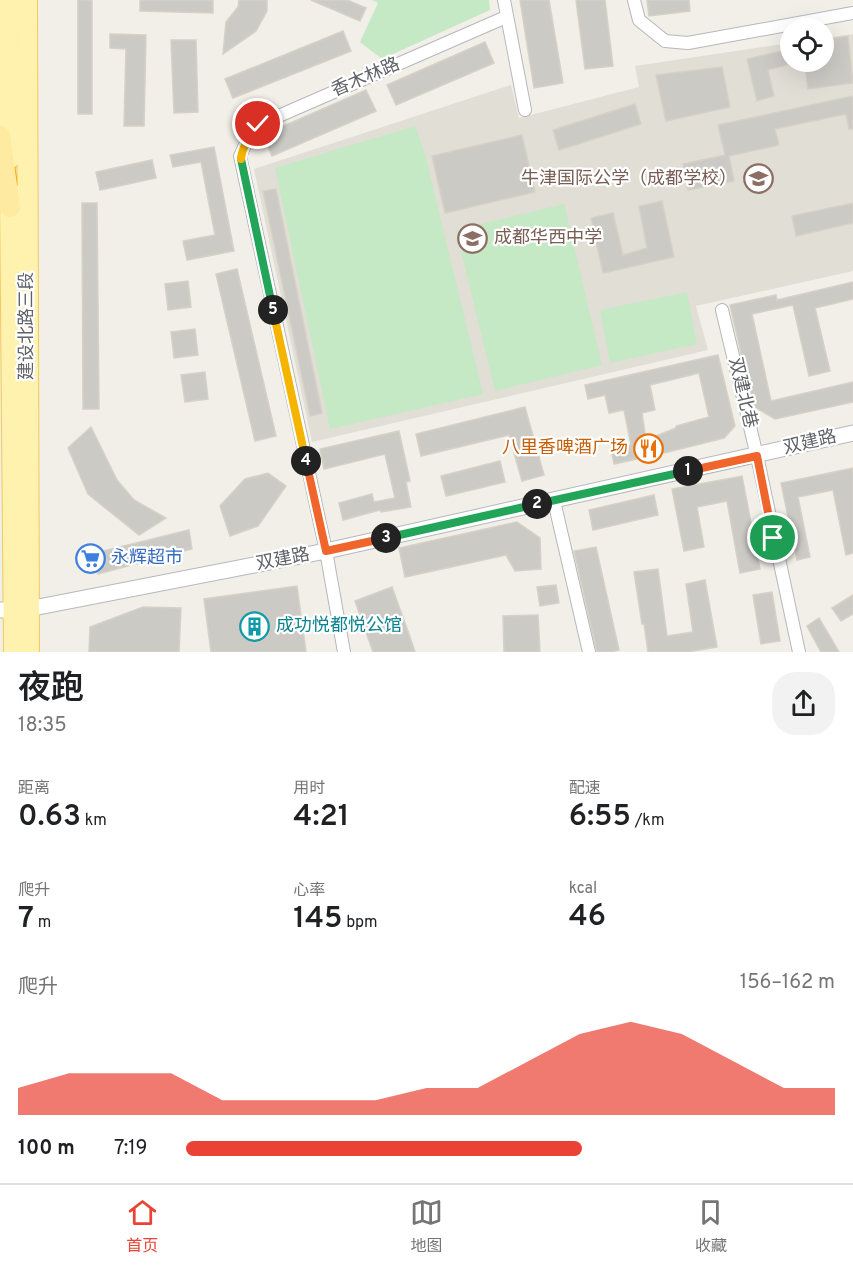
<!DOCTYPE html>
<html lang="zh">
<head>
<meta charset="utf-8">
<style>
  body { margin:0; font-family:Overpass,"Noto Sans SC",sans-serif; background:#f2f2f2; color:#202124; height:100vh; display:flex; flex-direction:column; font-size:22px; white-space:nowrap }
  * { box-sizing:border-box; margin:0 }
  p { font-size:20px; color:#757577 }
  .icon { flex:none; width:33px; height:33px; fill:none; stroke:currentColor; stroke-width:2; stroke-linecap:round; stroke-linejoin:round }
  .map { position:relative; height:652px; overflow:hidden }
  .sheet { display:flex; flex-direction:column; background:#fff; flex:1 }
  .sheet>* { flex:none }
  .controls { position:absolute; left:780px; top:18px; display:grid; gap:12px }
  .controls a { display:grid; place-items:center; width:54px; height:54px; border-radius:50%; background:#fff; box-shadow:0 6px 24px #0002; font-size:30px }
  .pin { position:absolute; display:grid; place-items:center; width:51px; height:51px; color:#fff; margin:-26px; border:3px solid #fff; border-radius:50%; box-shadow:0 2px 6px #0007 }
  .km { position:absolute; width:30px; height:30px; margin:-15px; border-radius:50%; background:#222; color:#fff; font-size:16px; line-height:30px; text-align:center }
  .round { display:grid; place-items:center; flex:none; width:63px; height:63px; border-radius:24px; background:#f2f2f2 }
  .head { display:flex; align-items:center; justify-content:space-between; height:102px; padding:0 18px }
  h1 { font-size:33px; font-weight:600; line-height:45px }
  .stats { display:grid; grid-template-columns:repeat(3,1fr); gap:9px; height:102px; padding:6px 18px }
  .stats div { display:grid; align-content:center }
  .stats b { font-size:30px; font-weight:600 }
  .stats small { font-size:16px; font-weight:400 }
  .stats p { font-size:16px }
  .chart { height:168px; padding:12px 18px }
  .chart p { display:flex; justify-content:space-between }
  .chart svg { width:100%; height:108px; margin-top:6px; fill:#ea4335; opacity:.7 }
  ul { padding:0 18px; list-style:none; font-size:20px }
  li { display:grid; grid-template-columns:96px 72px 1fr; align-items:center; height:45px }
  li i { height:15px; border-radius:8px; background:#ea4335 }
  .menu { display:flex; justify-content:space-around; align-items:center; height:84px; border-top:2px solid #e0e0e0; background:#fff; font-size:16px; color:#757577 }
  .menu a { display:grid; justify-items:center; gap:3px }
  .menu .current { color:#ea4335 }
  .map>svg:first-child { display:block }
  .education { fill:#e1ded6 }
  .green { fill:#c5e8c5 }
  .building { fill:#cccac5; stroke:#d6d1c6; stroke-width:1.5; fill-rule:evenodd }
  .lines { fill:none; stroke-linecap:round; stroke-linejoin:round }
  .minor-casing { stroke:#b5b8bc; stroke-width:14 }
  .tertiary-casing { stroke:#b5b8bc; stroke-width:17 }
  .primary-casing { stroke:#f2c960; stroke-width:22 }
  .trunk-casing { stroke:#f9ab00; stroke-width:22 }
  .minor { stroke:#fff; stroke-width:12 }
  .tertiary { stroke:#fff; stroke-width:15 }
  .primary { stroke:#fff2af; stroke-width:20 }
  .trunk { stroke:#feeaa1; stroke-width:20 }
  .split-1-casing { stroke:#fff; stroke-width:12 }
  .split-2-casing { stroke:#fff; stroke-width:12 }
  .split-3-casing { stroke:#fff; stroke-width:12 }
  .split-4-casing { stroke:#fff; stroke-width:12 }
  .split-5-casing { stroke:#fff; stroke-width:12 }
  .split-6-casing { stroke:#fff; stroke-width:12 }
  .split-7-casing { stroke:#fff; stroke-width:12 }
  .split-1 { stroke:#f0652b; stroke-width:8 }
  .split-2 { stroke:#22a559; stroke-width:8 }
  .split-3 { stroke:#22a559; stroke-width:8 }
  .split-4 { stroke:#f0652b; stroke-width:8 }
  .split-5 { stroke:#f5b400; stroke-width:8 }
  .split-6 { stroke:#22a559; stroke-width:8 }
  .split-7 { stroke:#f5b400; stroke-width:8 }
  .labels { text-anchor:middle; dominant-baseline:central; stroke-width:4.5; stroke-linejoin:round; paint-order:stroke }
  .street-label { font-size:18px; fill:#5f6368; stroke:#fff }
  .education-label { font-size:18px; fill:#785e54; stroke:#fff; text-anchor:end }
  .food-label { font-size:18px; fill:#c56008; stroke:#fff; text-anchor:end }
  .shop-label { font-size:18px; fill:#366cbe; stroke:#fff; text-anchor:start }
  .culture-label { font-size:18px; fill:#0d838f; stroke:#fff; text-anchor:start }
</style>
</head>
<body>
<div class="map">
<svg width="853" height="652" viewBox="0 0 853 652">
  <rect width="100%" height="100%" fill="#f1efe8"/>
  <!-- education -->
  <polygon class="education" points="853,34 853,271 696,306 708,350 312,442 254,169 511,85 519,118 639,87 635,66 790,43 790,62 824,62 824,38"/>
  <!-- green -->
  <g class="green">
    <polygon points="372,0 489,0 490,10 382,59 360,42 378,3"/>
    <polygon points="415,126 425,154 483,394 330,429 275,168"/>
    <polygon points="564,204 602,365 495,391 456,230"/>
    <polygon points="687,292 697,344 610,363 600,310"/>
  </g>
  <!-- building -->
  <g class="building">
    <rect x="78" y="0" width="14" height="114"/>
    <polygon points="140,0 213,0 213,13 140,11"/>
    <polygon points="239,0 267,0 267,11 256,31 223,54 226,22 238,7"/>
    <polygon points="311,0 347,0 366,8 360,21"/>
    <polygon points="520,0 549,0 563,83 534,88"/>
    <polygon points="576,0 605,0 613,66 585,69"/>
    <polygon points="647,0 689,0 690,11 649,16"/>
    <polygon points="343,31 351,51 233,98 225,79"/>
    <polygon points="110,34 146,35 144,126 124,126 126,49 110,48"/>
    <polygon points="848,36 853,83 808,89 805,68 825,65 824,40"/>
    <polygon points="171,40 196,40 198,112 174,113"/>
    <polygon points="485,42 494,63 396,105 387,85"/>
    <polygon points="790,49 790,64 768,70 774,96 757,101 747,59"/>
    <polygon points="722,67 730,107 666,121 656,75"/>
    <polygon points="366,90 376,111 272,156 263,135"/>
    <polygon points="853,96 853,129 849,129 846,114 775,129 779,145 729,156 734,181 688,190 683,164 725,155 718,125"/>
    <polygon points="635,104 641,124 559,150 553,130"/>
    <polygon points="522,135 535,192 445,213 432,156"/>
    <polygon points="214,147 234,251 187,260 183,241 215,235 201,162 173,167 170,155"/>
    <polygon points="152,160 156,178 100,190 96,172"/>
    <polygon points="276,189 322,413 310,416 263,191"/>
    <polygon points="662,201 674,257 603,273 591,218 613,213 623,255 647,248 639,206"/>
    <polygon points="82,203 97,203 99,409 83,409"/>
    <polygon points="853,203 853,223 796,236 792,216"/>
    <polygon points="237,269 276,436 255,441 216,274"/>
    <polygon points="188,281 191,307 168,310 165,284"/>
    <polygon points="853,282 853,299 815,308 830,371 809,376 793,305 752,314 771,401 853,382 853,402 775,419 753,406 730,305 776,295 777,300"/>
    <polygon points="195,329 198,355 174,358 171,332"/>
    <path d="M718 355 735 426 724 438 668 452 614 464 611 449 631 445 624 410 609 413 605 395 588 399 585 385ZM699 373 709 417 676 426V428L646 440 642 413 655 410 650 385Z"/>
    <polygon points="205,372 208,399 185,402 181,375"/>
    <polygon points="525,407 544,475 522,481 509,435 421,456 416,434"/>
    <polygon points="91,427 117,480 134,500 166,518 139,535 88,494 68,448"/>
    <polygon points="399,431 410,481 406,482 411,507 381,512 380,510 343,520 339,503 372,494 374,502 395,498 385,454 324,469 320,449"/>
    <polygon points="500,461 505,482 446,496 441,476"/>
    <polygon points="853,468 853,553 846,555 833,490 798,497 810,557 797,560 781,483"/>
    <polygon points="268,473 286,486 258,526 230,536 220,506 245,479"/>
    <polygon points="742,476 760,569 740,573 727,501 697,507 704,547 684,551 672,489"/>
    <polygon points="654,495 658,515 593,530 589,510"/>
    <polygon points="517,522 540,538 541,569 515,571 506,555 405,577 399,548"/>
    <polygon points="189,530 192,549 98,574 99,552"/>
    <polygon points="596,547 619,650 611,652 597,652 574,551"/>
    <polygon points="658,569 667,636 693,632 686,584 705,580 717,647 688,652 648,652 644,624 642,624 634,572"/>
    <polygon points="556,585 559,603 540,606 537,587"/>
    <polygon points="297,586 306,652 211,652 204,599"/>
    <polygon points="392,587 409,634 415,652 373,652 355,601"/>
    <polygon points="772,592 780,641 761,644 753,595"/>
    <polygon points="853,595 853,614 841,621 832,608"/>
    <polygon points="143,607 181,608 179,652 89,652 90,627"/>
    <polygon points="538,615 540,652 504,652 503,616"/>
    <polygon points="819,618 839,652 821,652 807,626"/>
  </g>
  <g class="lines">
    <defs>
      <g id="minor">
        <polyline points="504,0 525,110"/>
        <polyline points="634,0 639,20 665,41 688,43 853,13"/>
        <polyline points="722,310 757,456 799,652"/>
        <polyline points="554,501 589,652"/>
        <polyline points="344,652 326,551 240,156 248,139 258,125 506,17"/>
      </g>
      <polyline id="tertiary" points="0,610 28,609 326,551 853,433"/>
      <g id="primary">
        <polyline points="7,0 9,159"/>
        <polyline points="27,0 29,652"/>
        <polyline points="10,192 14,652"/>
      </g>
      <polyline id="trunk" points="0,136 10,207"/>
    </defs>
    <!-- minor casing -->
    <use href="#minor" class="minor-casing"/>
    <!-- tertiary casing -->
    <use href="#tertiary" class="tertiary-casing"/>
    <!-- primary casing -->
    <use href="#primary" class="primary-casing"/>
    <!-- trunk casing -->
    <use href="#trunk" class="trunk-casing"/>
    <!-- minor -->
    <use href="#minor" class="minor"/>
    <!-- tertiary -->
    <use href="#tertiary" class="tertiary"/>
    <!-- primary -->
    <use href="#primary" class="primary"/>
    <!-- trunk -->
    <use href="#trunk" class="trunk"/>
  </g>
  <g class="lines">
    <defs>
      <polyline id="split-1" points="688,471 757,456 773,538"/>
      <polyline id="split-2" points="537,504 688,471"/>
      <polyline id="split-3" points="386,538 537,504"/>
      <polyline id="split-4" points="306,461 326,551 386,538"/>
      <polyline id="split-5" points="273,310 306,461"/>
      <polyline id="split-6" points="241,159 273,310"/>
      <path id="split-7" d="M241 159C242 146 251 135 258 124"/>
    </defs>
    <!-- split-1 casing -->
    <use href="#split-1" class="split-1-casing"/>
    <!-- split-2 casing -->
    <use href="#split-2" class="split-2-casing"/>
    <!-- split-3 casing -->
    <use href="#split-3" class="split-3-casing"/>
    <!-- split-4 casing -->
    <use href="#split-4" class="split-4-casing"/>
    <!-- split-5 casing -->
    <use href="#split-5" class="split-5-casing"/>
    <!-- split-6 casing -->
    <use href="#split-6" class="split-6-casing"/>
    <!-- split-7 casing -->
    <use href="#split-7" class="split-7-casing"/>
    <!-- split-1 -->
    <use href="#split-1" class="split-1"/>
    <!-- split-2 -->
    <use href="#split-2" class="split-2"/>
    <!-- split-3 -->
    <use href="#split-3" class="split-3"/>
    <!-- split-4 -->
    <use href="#split-4" class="split-4"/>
    <!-- split-5 -->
    <use href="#split-5" class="split-5"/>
    <!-- split-6 -->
    <use href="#split-6" class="split-6"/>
    <!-- split-7 -->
    <use href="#split-7" class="split-7"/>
  </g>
  <!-- icons -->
  <defs>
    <symbol id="school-ring" viewBox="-11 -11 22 22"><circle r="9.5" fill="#fff" stroke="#8d6e63" stroke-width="1.5"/><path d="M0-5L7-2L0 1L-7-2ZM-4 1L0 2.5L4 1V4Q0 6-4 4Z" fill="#8d6e63"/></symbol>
    <symbol id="restaurant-ring" viewBox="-11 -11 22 22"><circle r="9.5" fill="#fff" stroke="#e8710a" stroke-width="1.5"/><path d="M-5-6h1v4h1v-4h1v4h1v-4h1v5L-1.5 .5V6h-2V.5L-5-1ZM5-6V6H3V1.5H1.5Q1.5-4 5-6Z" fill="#e8710a"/></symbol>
    <symbol id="supermarket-ring" viewBox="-11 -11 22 22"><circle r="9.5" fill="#fff" stroke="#3f7fe0" stroke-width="1.5"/><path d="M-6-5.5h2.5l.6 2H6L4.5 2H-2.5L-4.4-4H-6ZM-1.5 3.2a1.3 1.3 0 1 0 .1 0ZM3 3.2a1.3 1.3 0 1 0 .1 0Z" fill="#3f7fe0"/></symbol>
    <symbol id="building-ring" viewBox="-11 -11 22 22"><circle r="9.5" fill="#fff" stroke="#0f9aa8" stroke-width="1.5"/><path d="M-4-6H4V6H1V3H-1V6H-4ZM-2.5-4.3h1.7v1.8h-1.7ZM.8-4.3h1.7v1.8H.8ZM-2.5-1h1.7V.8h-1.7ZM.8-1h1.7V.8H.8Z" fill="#0f9aa8"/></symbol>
  </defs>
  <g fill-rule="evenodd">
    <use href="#school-ring" x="742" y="162" width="33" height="33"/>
    <use href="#school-ring" x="456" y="222" width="33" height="33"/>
    <use href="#restaurant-ring" x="632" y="432" width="33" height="33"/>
    <use href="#supermarket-ring" x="74" y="542" width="33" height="33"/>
    <use href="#building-ring" x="238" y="610" width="33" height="33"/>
  </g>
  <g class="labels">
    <!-- street labels -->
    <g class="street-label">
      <text transform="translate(366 78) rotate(-23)">香木林路</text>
      <text transform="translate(27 326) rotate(-90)">建设北路三段</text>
      <text transform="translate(742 393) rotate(77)">双建北巷</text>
      <text transform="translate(810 443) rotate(-13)">双建路</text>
      <text transform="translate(283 560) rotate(-11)">双建路</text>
    </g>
    <!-- education labels -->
    <g class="education-label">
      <text x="737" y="179">牛津国际公学（成都学校）</text>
      <text x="494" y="238" text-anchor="start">成都华西中学</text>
    </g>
    <!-- food labels -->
    <g class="food-label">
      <text x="628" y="448">八里香啤酒广场</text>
    </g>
    <!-- shop labels -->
    <g class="shop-label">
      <text x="111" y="558">永辉超市</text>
    </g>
    <!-- culture labels -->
    <g class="culture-label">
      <text x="276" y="626">成功悦都悦公馆</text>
    </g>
  </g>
</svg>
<div class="controls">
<a><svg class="icon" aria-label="locate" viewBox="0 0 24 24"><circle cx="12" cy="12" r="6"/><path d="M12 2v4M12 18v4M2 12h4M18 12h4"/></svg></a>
</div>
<div class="pin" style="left:773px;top:538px;background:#1e9e55"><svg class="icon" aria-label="arrive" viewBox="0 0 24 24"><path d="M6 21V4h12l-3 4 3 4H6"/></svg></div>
<div class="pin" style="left:258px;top:124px;background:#d93025"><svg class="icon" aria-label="check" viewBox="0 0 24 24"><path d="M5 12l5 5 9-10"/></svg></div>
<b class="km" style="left:688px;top:471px">1</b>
<b class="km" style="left:537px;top:504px">2</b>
<b class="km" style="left:386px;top:538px">3</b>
<b class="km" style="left:306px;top:461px">4</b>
<b class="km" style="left:273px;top:310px">5</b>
</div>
<section class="sheet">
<div class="head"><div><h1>夜跑</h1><p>18:35</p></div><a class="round"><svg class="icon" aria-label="share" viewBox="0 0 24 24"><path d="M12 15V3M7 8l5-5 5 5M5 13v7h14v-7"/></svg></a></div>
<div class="stats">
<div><p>距离</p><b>0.63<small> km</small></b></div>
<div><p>用时</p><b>4:21</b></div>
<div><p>配速</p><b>6:55<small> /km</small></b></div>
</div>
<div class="stats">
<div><p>爬升</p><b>7<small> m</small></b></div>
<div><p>心率</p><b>145<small> bpm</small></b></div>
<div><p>kcal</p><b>46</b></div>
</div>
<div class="chart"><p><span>爬升</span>156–162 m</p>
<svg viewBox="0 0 160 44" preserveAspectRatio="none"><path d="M0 44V33L10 27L20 27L30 27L40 38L50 38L60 38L70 38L80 33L90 33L100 22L110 11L120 6L130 11L140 22L150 33L160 33V44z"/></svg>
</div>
<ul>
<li><b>100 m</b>7:19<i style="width:61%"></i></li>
</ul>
</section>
<nav class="menu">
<a class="current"><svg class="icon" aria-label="home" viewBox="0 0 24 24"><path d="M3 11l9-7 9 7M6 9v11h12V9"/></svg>首页</a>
<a><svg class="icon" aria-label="map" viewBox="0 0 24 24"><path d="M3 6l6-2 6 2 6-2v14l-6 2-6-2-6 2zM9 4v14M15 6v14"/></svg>地图</a>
<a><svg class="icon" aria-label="saved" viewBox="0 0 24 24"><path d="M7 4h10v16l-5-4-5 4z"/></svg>收藏</a>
</nav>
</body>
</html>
